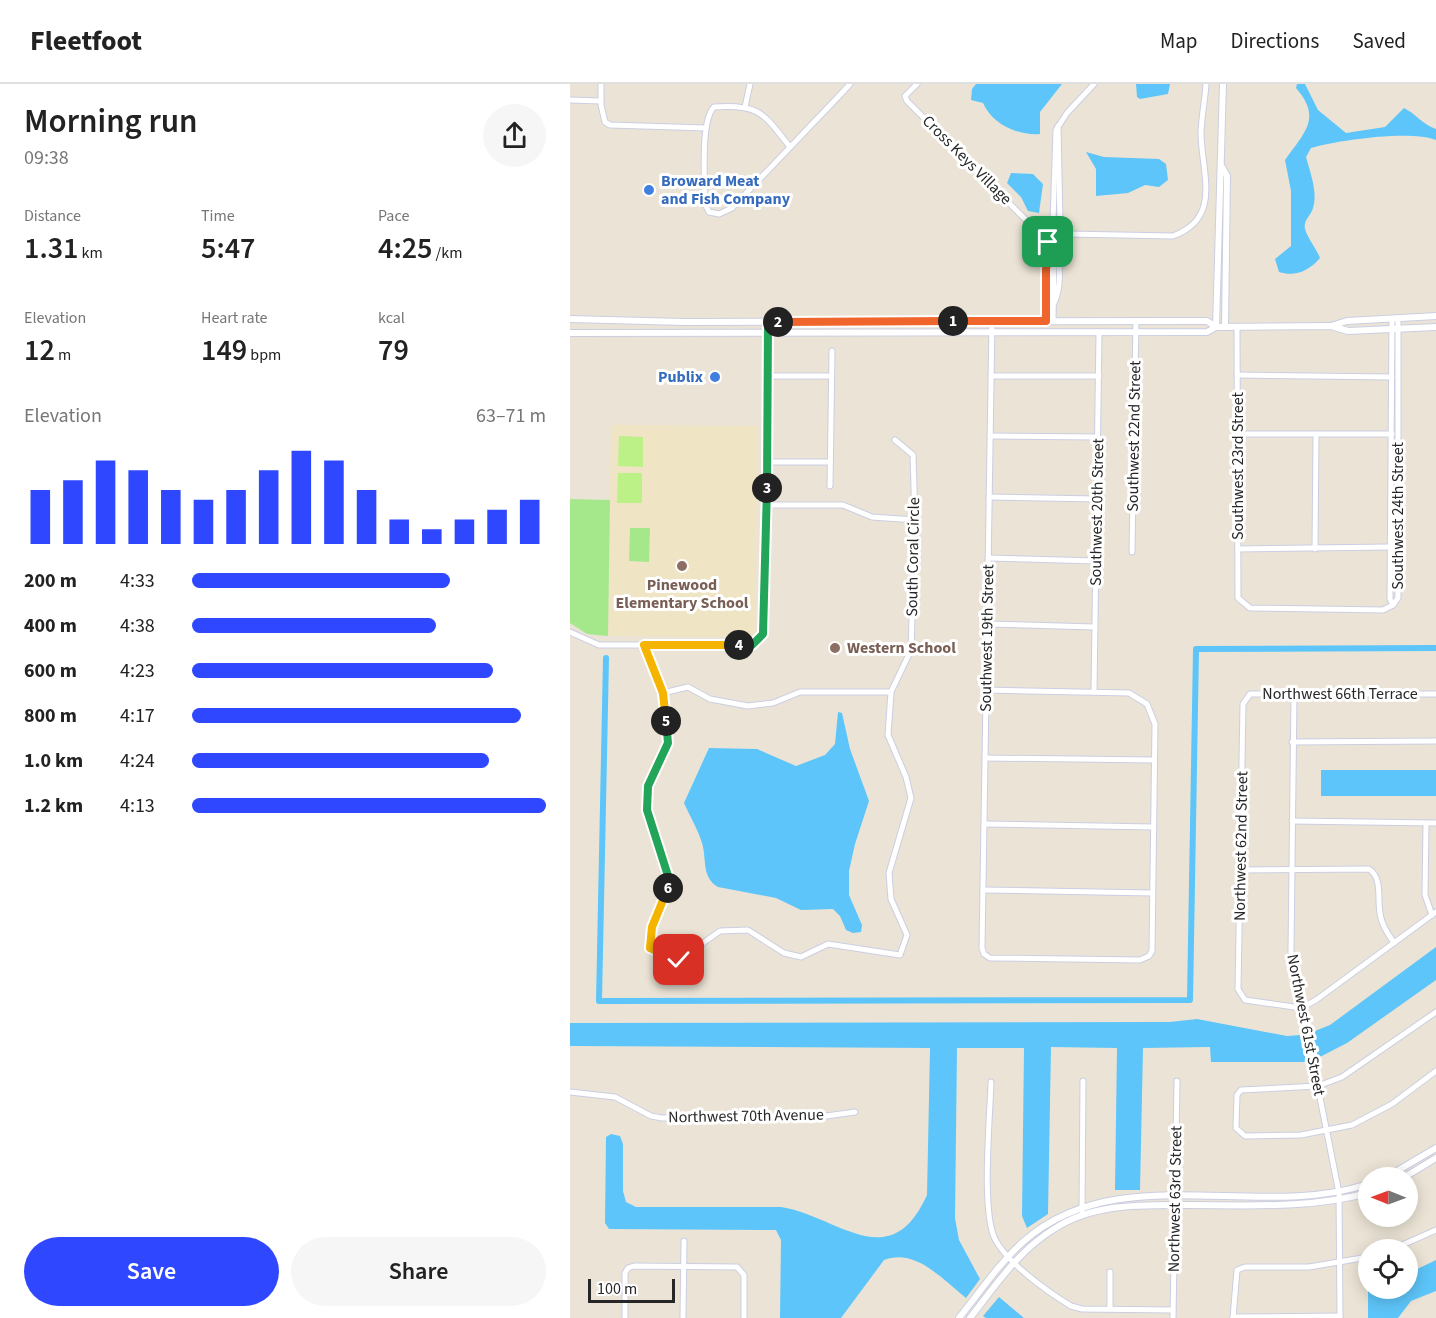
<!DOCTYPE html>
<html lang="en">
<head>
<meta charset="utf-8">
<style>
  body { margin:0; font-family:"Source Sans 3",sans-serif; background:#f6f6f6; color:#222; height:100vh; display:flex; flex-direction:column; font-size:22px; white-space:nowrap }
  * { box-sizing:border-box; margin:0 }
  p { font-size:20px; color:#767676 }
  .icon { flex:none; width:33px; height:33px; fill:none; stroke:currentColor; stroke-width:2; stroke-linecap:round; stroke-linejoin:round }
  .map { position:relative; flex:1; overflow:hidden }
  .details { display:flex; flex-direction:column; background:#fff; width:570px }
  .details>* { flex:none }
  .needle { width:39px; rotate:271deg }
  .buttons { position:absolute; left:788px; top:1083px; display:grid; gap:12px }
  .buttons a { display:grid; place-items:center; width:60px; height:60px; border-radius:50%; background:#fff; box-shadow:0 3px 15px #0003; font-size:30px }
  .scale { position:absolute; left:18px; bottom:15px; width:87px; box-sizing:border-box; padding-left:6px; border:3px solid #272727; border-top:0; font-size:16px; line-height:21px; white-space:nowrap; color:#272727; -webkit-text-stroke:4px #fff; paint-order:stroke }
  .pin { position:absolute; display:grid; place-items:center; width:51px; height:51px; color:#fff; margin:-26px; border-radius:12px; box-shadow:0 3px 9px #0006 }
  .km { position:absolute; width:30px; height:30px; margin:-15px; border-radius:50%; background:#222; color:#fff; font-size:16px; line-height:30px; text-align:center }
  .round { display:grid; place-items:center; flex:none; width:63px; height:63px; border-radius:32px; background:#f6f6f6 }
  .summary { display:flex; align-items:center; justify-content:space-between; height:102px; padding:0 24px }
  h1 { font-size:33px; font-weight:600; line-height:45px }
  .figures { display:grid; grid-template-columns:repeat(3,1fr); gap:9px; height:102px; padding:6px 24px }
  .figures div { display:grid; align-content:center }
  .figures b { font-size:30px; font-weight:600 }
  .figures small { font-size:16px; font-weight:400 }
  .figures p { font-size:16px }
  .chart { height:168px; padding:12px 24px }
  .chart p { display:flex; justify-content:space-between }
  .chart svg { width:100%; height:108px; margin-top:6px; stroke:#2f48ff; stroke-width:6 }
  .primary-button { display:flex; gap:12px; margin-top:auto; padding:12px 24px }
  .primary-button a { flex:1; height:69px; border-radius:36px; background:#2f48ff; color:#fff; font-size:24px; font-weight:600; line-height:69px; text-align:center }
  .primary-button a+a { background:#f6f6f6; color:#222 }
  ul { padding:0 24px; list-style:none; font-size:20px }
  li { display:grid; grid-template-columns:96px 72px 1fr; align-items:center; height:45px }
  li i { height:15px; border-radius:8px; background:#2f48ff }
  header { display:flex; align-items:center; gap:36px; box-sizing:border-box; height:84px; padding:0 30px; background:#fff; border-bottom:2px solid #e0e0e0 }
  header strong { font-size:28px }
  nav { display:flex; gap:33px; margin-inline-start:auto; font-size:21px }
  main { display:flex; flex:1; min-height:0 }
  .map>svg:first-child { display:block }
  .education { fill:#efe4c3 }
  .green { fill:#a5e88c }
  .pitch { fill:#bcf187 }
  .water { fill:#5dc5f9 }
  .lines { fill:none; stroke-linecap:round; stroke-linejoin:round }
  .canal { stroke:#5dc5f9; stroke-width:6 }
  .minor-casing { stroke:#cbcee2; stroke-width:7 }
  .tertiary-casing { stroke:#cbcee2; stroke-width:8 }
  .minor { stroke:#fff; stroke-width:5 }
  .tertiary { stroke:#fff; stroke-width:6 }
  .split-1-casing { stroke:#fff; stroke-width:12 }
  .split-2-casing { stroke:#fff; stroke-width:12 }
  .split-3-casing { stroke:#fff; stroke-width:12 }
  .split-4-casing { stroke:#fff; stroke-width:12 }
  .split-5-casing { stroke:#fff; stroke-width:12 }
  .split-6-casing { stroke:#fff; stroke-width:12 }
  .split-7-casing { stroke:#fff; stroke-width:12 }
  .split-1 { stroke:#f0652b; stroke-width:8 }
  .split-2 { stroke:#f0652b; stroke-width:8 }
  .split-3 { stroke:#22a559; stroke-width:8 }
  .split-4 { stroke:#22a559; stroke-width:8 }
  .split-5 { stroke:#f5b400; stroke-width:8 }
  .split-6 { stroke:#22a559; stroke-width:8 }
  .split-7 { stroke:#f5b400; stroke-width:8 }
  .shop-dot { fill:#3f7fe0; stroke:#fff; stroke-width:2 }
  .education-dot { fill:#8d6e63; stroke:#fff; stroke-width:2 }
  .labels { text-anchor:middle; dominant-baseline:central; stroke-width:6; stroke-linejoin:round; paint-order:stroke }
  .street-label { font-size:16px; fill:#272727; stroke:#fff }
  .shop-label { font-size:16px; font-weight:bold; fill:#366cbe; stroke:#fff; text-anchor:start }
  .education-label { font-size:16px; font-weight:bold; fill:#785e54; stroke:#fff }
</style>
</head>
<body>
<header>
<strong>Fleetfoot</strong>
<nav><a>Map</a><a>Directions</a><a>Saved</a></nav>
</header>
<main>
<section class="details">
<div class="summary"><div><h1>Morning run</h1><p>09:38</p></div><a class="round"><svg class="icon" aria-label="share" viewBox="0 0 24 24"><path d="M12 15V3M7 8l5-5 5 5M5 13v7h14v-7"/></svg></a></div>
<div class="figures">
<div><p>Distance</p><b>1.31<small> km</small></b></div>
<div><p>Time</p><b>5:47</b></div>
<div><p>Pace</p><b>4:25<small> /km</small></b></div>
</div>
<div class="figures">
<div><p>Elevation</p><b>12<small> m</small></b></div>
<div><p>Heart rate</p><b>149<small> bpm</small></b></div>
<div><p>kcal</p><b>79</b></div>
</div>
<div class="chart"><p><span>Elevation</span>63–71 m</p>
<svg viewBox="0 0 160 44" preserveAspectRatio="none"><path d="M5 44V22M15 44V18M25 44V10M35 44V14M45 44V22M55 44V26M65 44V22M75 44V14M85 44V6M95 44V10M105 44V22M115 44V34M125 44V38M135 44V34M145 44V30M155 44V26"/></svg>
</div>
<ul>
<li><b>200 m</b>4:33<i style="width:73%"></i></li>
<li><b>400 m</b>4:38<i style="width:69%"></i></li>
<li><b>600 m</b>4:23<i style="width:85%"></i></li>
<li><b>800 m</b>4:17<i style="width:93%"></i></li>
<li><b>1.0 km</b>4:24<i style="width:84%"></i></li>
<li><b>1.2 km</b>4:13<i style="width:100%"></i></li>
</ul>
<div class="primary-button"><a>Save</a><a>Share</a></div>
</section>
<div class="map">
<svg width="866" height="1234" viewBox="0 0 866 1234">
  <rect width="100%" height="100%" fill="#ebe4d6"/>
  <!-- education -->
  <polygon class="education" points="41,341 188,342 185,547 181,553 38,552"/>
  <!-- green -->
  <g class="green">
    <polygon points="0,415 40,416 38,552 17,550 0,539"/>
    <polygon points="60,444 80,444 79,478 59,477"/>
  </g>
  <!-- pitch -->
  <g class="pitch">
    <polygon points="49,352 73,353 73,383 48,382"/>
    <polygon points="48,389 72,389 72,419 47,419"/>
  </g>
  <!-- water -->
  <g class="water">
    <path d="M406 0H492L470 28V50C448 52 422 40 413 19L401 16 402 5Z"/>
    <polygon points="566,0 600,0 598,10 570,15 567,13"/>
    <path d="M727 0H735L748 26 776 49 815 43 834 24C846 30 852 40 866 45V56C840 46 769 56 741 64L736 73C740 88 748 108 743 124 741 132 733 136 735 145 738 155 746 164 750 174 739 187 725 193 709 188L705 175 721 162V107L715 76C735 48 752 34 726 4Z"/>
    <polygon points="516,68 534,73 589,75 596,80 598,96 589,103 575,101 558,109 526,112 526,85"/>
    <polygon points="441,89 463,90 473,100 469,129 458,127 451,113 437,99"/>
    <path d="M268 628 272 629 280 665 299 717 285 760 279 787V811L292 841 291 848 283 849 276 846 270 832 263 825 231 826 206 814 148 803C131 793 137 775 132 759 128 746 120 732 114 719L139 664 187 665 226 682 255 671 265 660Z"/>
    <rect x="751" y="686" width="115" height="26"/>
    <polygon points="866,863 866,896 777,959 746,975 740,949 760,941"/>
    <path d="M627 935 717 952 732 951 736 978H641L640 963 573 964 570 1106H545L547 964 481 963 478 1130 457 1144 452 1132 454 964H387L385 1134 389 1156 410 1195 396 1214C373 1196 346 1164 314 1176L271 1234H210L211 1156 206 1146 39 1145 35 1139 36 1053 41 1050 50 1052 53 1060V1107L56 1118 66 1123H211C268 1132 320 1193 357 1111L360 964 0 962V939L600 938Z"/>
    <polygon points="866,1176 866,1207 841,1217 828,1234 798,1234 798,1205 837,1204 837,1190"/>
    <polygon points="429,1213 454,1234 416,1234 413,1232"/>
  </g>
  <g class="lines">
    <!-- canal -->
    <polyline class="canal" points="36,574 29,917 620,916 626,565 866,564"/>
    <defs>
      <g id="minor">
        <polyline points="31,0 31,21 35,38 40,41 136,44"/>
        <polyline points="347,0 335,12 337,17 463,143 474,149"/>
        <polyline points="0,16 31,17"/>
        <polyline points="175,23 180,0"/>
        <polyline points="488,42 490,139"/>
        <path d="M220 63C193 29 190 20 144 23 130 37 135 98 135 120L139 128 149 130 162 124 268 13 280 0"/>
        <circle cx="485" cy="149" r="12"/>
        <polyline points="483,138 486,46 497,29 524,0"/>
        <path d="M497 150 603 152C652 134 632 90 631 51 631 34 635 17 636 0"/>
        <path d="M484 219C490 208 492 179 485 169"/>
        <polyline points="822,235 820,515 823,521"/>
        <polyline points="476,237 476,185 481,160"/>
        <polyline points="483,237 484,175 487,161"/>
        <polyline points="667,243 668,514 680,524 813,526 823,521 828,514 828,235"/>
        <polyline points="667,291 822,293"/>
        <polyline points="198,292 261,292"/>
        <polyline points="421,292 529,292"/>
        <polyline points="667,350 822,350"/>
        <polyline points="420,352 528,353"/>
        <polyline points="197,378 260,378"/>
        <polyline points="260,402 262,267"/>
        <polyline points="419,413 527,415"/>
        <polyline points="196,421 273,421 302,433 345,436"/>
        <polyline points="668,465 820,463"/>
        <polyline points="745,465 746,350"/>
        <polyline points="562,468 566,237"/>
        <polyline points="418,474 526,477"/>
        <polyline points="417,540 525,543"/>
        <polyline points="0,548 29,561 182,561 193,550 198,238"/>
        <polyline points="74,561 93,609 98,659 78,702 77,726 101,798 82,843 80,864 109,876 150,847 178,846 214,869 231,873 258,860 330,871 337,851 321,815 319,789 341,714 336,693 318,651 321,608 341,566 345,436 343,371 325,356"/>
        <polyline points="416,606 559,609 577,620 585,640 582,867 579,872 570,876 420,874 414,870 412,864 422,237"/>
        <polyline points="524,608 529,248"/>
        <polyline points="93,609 118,603 140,615 178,622 203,619 230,608 321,608"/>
        <polyline points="724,610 721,868 769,1109 770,1234"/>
        <polyline points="866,610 680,610 673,620 668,905 675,916 731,924 746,916 866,828"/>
        <polyline points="722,658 866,657"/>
        <polyline points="415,674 584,676"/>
        <polyline points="722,737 866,739"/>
        <polyline points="856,739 855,811 862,831"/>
        <polyline points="414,740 583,743"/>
        <path d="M671 786 799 785C814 795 806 818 811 834 813 844 819 851 824 859"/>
        <polyline points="413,806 582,809"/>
        <polyline points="866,928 772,993 748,1002 671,1006 667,1011 666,1044 675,1052 731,1051 782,1041 822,1020 866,987"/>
        <path d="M421 998C420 1033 411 1127 425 1155 437 1179 478 1208 501 1222L512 1225 603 1226"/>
        <polyline points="0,1008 45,1013 81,1032 92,1034 242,1034 285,1028"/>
        <polyline points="512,1127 513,997"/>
        <polyline points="821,1166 866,1146"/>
        <polyline points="540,1188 540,1225"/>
        <polyline points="663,1233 770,1232"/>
        <polyline points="55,1234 55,1189 58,1184 64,1182 167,1183 174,1191 174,1234"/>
        <polyline points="113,1234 114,1157"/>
        <polyline points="603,1234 607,997"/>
        <polyline points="663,1234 667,1186 675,1183 739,1183 798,1173"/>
      </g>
      <g id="tertiary">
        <polyline points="652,83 657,92 655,243"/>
        <polyline points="0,235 114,238 626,237 637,237 646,243 761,242 778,247 866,243"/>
        <polyline points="761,242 777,237 866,232"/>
        <polyline points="646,243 653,0"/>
        <polyline points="0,249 637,248 646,243"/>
        <polyline points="815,1094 866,1064"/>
        <polyline points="833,1094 866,1074"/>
        <path d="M389 1234C410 1208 429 1179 454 1157 549 1074 687 1137 798 1100"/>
        <path d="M400 1234C425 1202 449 1166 484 1145 524 1119 571 1121 617 1121 677 1121 739 1125 798 1109"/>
      </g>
    </defs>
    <!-- minor casing -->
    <use href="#minor" class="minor-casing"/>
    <!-- tertiary casing -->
    <use href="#tertiary" class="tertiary-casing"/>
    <!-- minor -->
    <use href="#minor" class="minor"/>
    <!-- tertiary -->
    <use href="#tertiary" class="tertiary"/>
  </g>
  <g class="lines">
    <defs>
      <polyline id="split-1" points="383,237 476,237 476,185 481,160 478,158"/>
      <polyline id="split-2" points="208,238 383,237"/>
      <polyline id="split-3" points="197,404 198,238 208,238"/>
      <polyline id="split-4" points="169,561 182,561 193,550 197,404"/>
      <polyline id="split-5" points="96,637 93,609 74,561 169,561"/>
      <polyline id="split-6" points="96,637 98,659 78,702 77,726 100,798 98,804"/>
      <polyline id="split-7" points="98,804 82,843 80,864 109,876"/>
    </defs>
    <!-- split-1 casing -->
    <use href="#split-1" class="split-1-casing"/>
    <!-- split-2 casing -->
    <use href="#split-2" class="split-2-casing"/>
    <!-- split-3 casing -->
    <use href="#split-3" class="split-3-casing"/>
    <!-- split-4 casing -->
    <use href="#split-4" class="split-4-casing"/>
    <!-- split-5 casing -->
    <use href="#split-5" class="split-5-casing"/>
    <!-- split-6 casing -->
    <use href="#split-6" class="split-6-casing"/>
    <!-- split-7 casing -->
    <use href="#split-7" class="split-7-casing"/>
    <!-- split-1 -->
    <use href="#split-1" class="split-1"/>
    <!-- split-2 -->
    <use href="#split-2" class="split-2"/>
    <!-- split-3 -->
    <use href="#split-3" class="split-3"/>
    <!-- split-4 -->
    <use href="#split-4" class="split-4"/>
    <!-- split-5 -->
    <use href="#split-5" class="split-5"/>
    <!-- split-6 -->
    <use href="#split-6" class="split-6"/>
    <!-- split-7 -->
    <use href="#split-7" class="split-7"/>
  </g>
  <!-- markers -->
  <g class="shop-dot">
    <circle cx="79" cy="106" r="6"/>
    <circle cx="145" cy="293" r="6"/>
  </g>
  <g class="education-dot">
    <circle cx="112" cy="482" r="6"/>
    <circle cx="265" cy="564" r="6"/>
  </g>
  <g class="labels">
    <!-- street labels -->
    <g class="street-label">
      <text transform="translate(397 76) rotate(45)">Cross Keys Village</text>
      <text transform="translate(564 352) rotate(-89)">Southwest 22nd Street</text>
      <text transform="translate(668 382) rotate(-90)">Southwest 23rd Street</text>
      <text transform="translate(527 428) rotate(-89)">Southwest 20th Street</text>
      <text transform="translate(828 432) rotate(-90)">Southwest 24th Street</text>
      <text transform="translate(343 473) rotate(-89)">South Coral Circle</text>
      <text transform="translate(417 554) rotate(-89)">Southwest 19th Street</text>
      <text x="770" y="610">Northwest 66th Terrace</text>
      <text transform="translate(671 762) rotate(-89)">Northwest 62nd Street</text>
      <text transform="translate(736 941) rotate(79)">Northwest 61st Street</text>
      <text transform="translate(176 1032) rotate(-1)">Northwest 70th Avenue</text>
      <text transform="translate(605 1115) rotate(-89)">Northwest 63rd Street</text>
    </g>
    <!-- shop labels -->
    <g class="shop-label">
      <text x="91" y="97">Broward Meat<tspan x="91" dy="18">and Fish Company</tspan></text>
      <text x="133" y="293" text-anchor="end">Publix</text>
    </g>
    <!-- education labels -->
    <g class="education-label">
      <text x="112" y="501">Pinewood<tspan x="112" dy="18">Elementary School</tspan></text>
      <text x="277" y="564" text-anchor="start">Western School</text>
    </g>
  </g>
</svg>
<div class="buttons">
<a><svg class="needle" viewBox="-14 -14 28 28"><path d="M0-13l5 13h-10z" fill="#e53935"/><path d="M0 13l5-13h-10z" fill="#767676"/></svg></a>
<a><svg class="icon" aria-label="locate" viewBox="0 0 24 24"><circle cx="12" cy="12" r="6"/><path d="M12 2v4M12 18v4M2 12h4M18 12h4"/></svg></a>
</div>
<div class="scale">100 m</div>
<div class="pin" style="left:478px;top:158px;background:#1e9e55"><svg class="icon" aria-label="arrive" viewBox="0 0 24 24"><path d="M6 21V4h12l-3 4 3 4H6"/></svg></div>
<div class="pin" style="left:109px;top:876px;background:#d93025"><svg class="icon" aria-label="check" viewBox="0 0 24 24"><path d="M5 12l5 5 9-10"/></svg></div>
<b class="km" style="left:383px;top:237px">1</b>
<b class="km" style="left:208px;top:238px">2</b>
<b class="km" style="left:197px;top:404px">3</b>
<b class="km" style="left:169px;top:561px">4</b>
<b class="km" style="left:96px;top:637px">5</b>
<b class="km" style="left:98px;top:804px">6</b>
</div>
</main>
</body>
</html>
